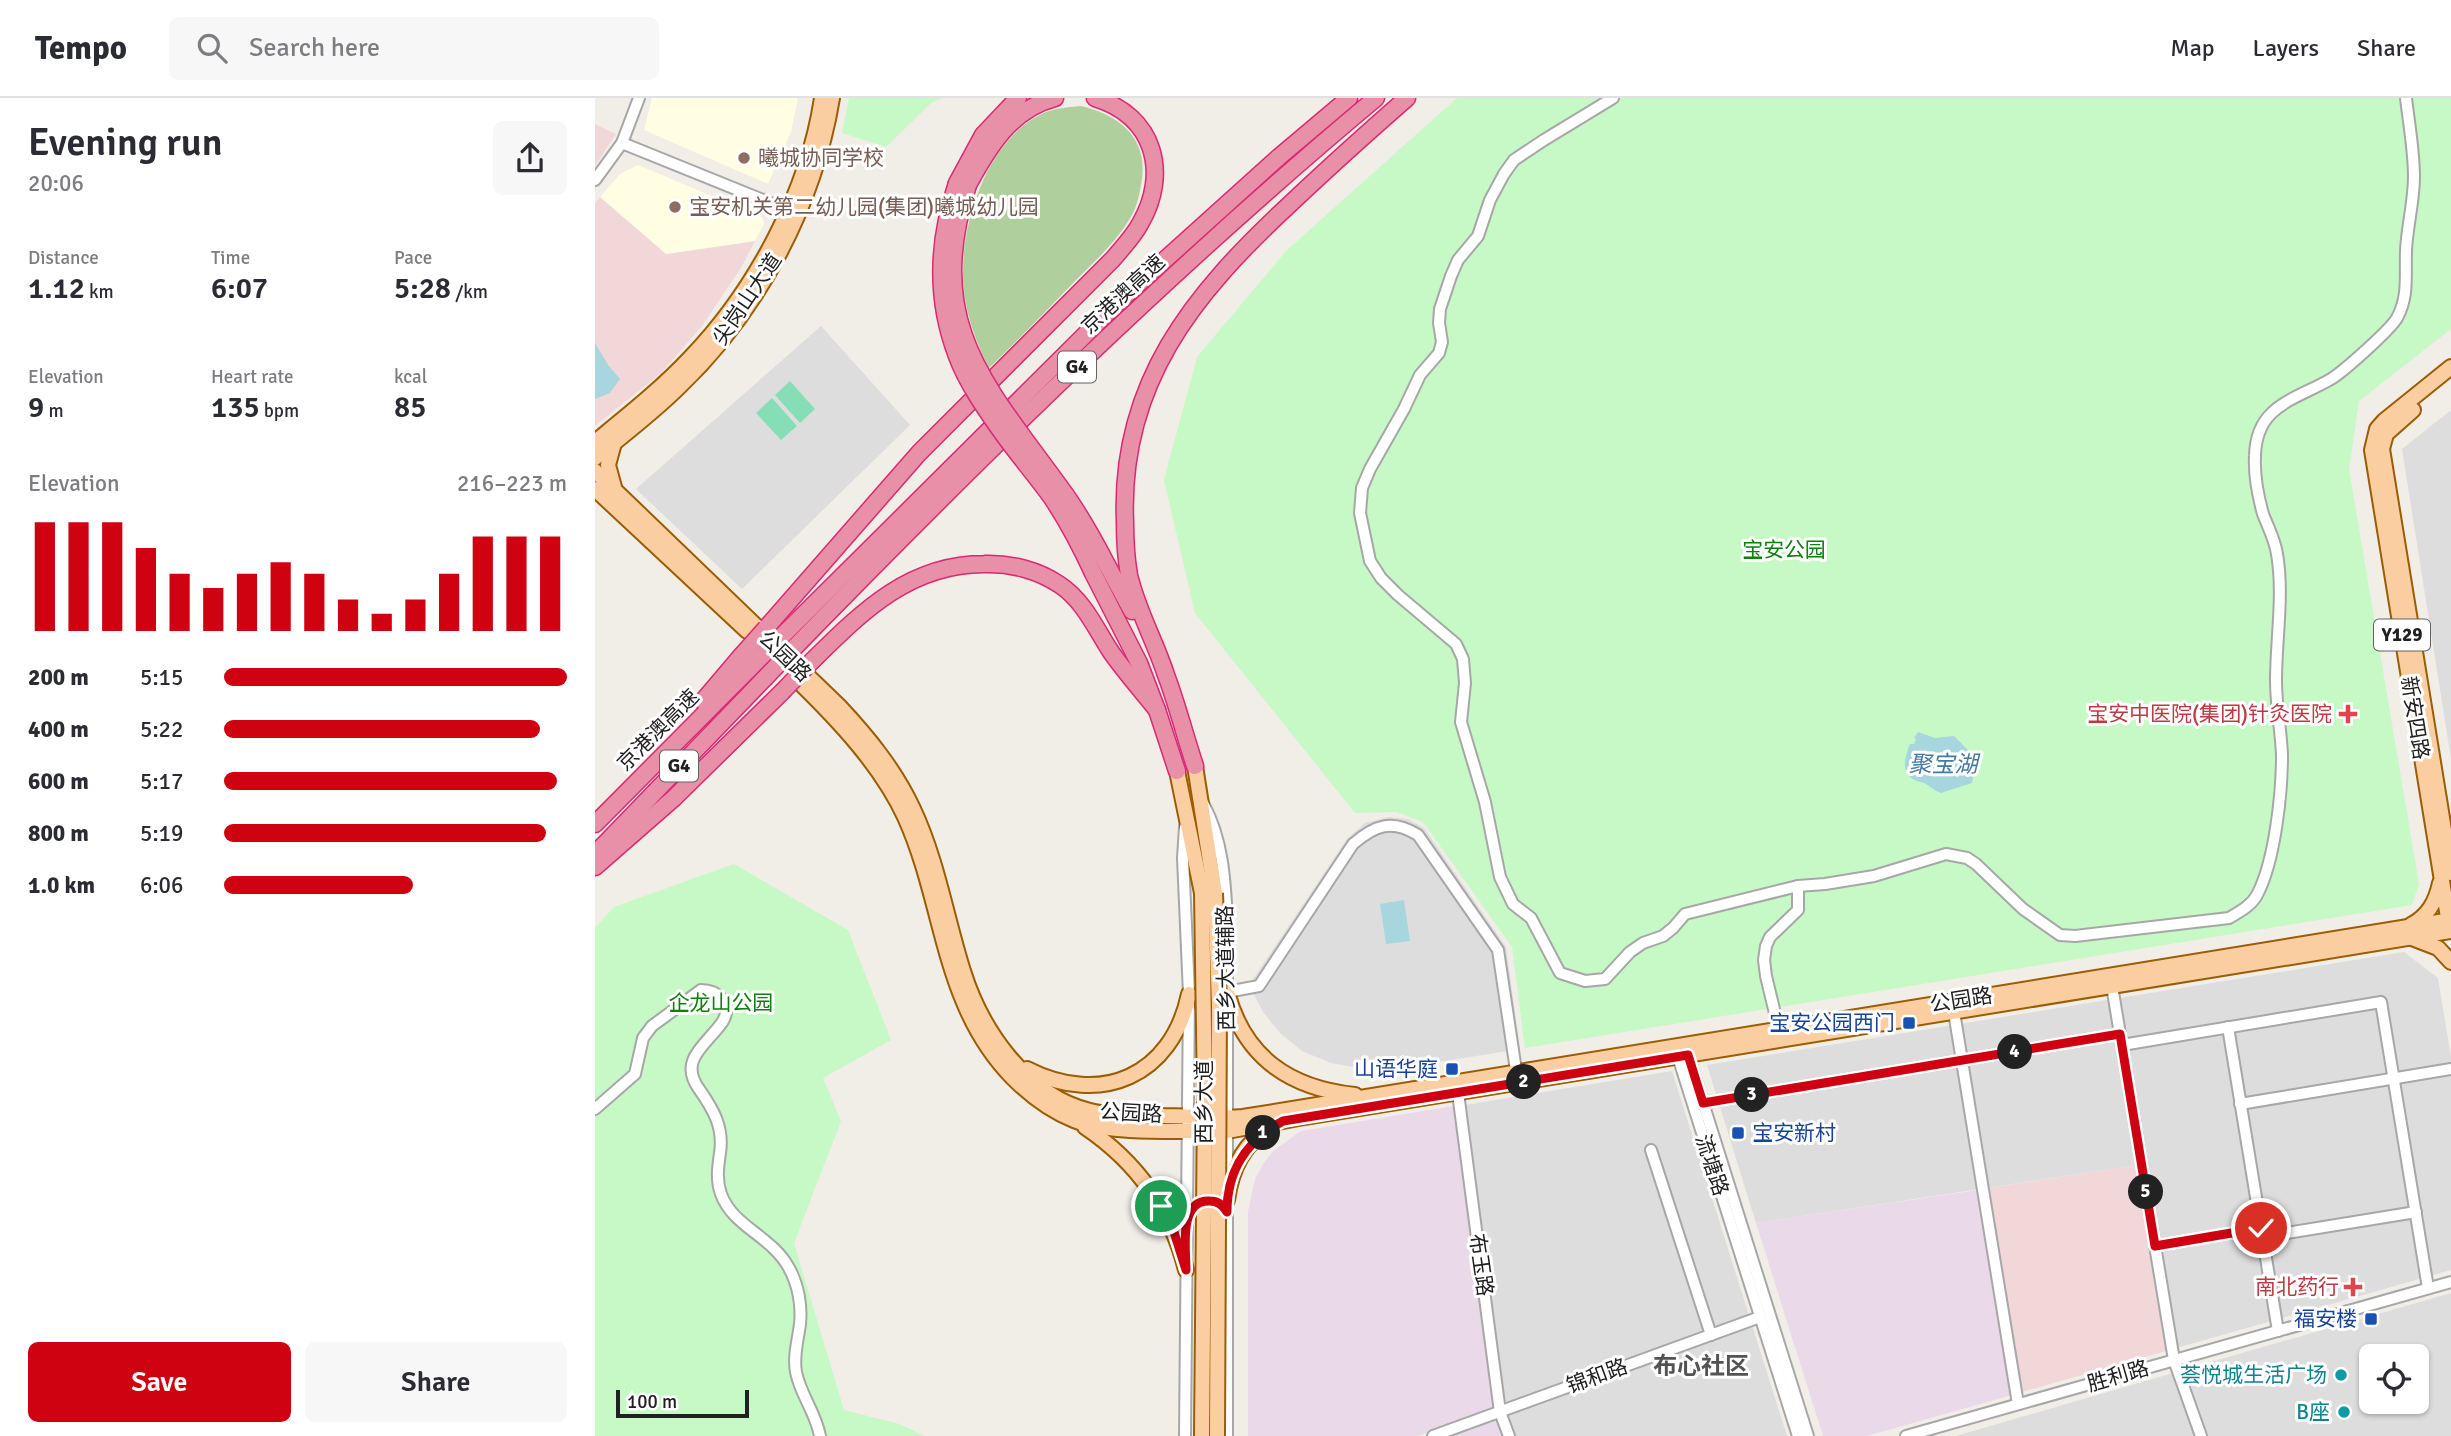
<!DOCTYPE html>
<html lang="en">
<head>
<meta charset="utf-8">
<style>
  body { margin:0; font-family:Signika,"Noto Sans SC",sans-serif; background:#f7f7f7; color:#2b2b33; height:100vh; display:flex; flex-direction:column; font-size:26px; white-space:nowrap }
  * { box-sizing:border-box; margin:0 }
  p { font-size:23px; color:#7c7c81 }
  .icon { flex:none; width:38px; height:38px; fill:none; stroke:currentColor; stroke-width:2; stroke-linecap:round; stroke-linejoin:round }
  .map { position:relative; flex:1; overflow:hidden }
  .drawer { display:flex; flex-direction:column; background:#fff; width:595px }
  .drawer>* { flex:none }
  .controls { position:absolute; left:1764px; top:1246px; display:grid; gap:14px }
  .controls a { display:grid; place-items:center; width:70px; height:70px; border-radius:10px; background:#fff; box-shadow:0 2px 5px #0004; font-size:35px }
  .scale { position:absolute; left:21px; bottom:18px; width:133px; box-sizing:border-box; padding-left:7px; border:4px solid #202020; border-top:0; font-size:19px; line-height:24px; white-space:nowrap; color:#202020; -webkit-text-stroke:5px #fff; paint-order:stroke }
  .pin { position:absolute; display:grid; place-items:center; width:60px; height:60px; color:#fff; margin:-30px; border:4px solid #fff; border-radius:50%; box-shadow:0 2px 7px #0007 }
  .km { position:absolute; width:35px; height:35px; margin:-18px; border-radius:50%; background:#222; color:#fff; font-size:19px; line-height:35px; text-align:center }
  .round { display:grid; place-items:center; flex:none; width:74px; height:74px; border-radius:10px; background:#f7f7f7 }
  .overview { display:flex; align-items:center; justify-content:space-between; height:119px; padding:0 28px }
  h1 { font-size:38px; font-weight:600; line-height:52px }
  .stats { display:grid; grid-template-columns:repeat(3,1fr); gap:10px; height:119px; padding:7px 28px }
  .stats div { display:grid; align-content:center }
  .stats b { font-size:30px; font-weight:600 }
  .stats small { font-size:19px; font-weight:400 }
  .stats p { font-size:19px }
  .chart { height:196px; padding:14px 28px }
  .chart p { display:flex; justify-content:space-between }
  .chart svg { width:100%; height:126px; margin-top:7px; stroke:#cf0212; stroke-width:6 }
  .action { display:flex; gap:14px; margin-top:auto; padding:14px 28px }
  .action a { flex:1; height:80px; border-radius:10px; background:#cf0212; color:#fff; font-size:28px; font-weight:600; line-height:80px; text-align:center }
  .action a+a { background:#f7f7f7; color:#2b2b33 }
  ul { padding:0 28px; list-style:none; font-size:23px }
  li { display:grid; grid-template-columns:112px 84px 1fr; align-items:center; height:52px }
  li i { height:18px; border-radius:9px; background:#cf0212 }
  header { display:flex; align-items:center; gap:42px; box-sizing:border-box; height:98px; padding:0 35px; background:#fff; border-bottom:2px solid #e1e1e2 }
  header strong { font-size:33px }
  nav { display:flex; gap:38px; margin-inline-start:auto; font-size:24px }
  .search { width:490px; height:63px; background:#f7f7f7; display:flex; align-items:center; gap:18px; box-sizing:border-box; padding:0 24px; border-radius:10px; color:#7c7c81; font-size:26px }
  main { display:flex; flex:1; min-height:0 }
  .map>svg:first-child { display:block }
  .residential { fill:#deddde; fill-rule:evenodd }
  .commercial { fill:#f1d7d8 }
  .industrial { fill:#ead9e8 }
  .education { fill:#fffde2 }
  .forest { fill:#afd09c }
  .park { fill:#c6f9c6 }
  .pitch { fill:#86deb6 }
  .water { fill:#a8d6de }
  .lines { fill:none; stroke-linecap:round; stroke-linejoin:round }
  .minor-casing { stroke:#a7a7a7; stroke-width:14 }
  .major-casing { stroke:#9b5d02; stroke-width:18 }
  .highway-casing { stroke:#da2973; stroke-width:19 }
  .minor { stroke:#fff; stroke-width:10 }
  .major { stroke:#fbcea2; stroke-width:14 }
  .highway { stroke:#e790a7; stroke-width:16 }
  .major-bridge-casing { stroke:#9b5d02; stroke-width:18; stroke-linecap:butt }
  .highway-bridge-casing { stroke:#da2973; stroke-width:19; stroke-linecap:butt }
  .major-bridge { stroke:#fbcea2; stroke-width:14 }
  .highway-bridge { stroke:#e790a7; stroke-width:16 }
  .route-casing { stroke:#fff; stroke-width:14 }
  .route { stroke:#cf0212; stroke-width:9 }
  .education-dot { fill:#8d6e63; stroke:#fff; stroke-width:2.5 }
  .health-dot { fill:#e0444e; stroke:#fff; stroke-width:2.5 }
  .transit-dot { fill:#1a4fb4; stroke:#fff; stroke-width:2.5 }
  .culture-dot { fill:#0f9aa8; stroke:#fff; stroke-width:2.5 }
  .labels { text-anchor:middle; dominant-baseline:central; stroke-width:6; stroke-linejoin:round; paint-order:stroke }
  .shield { fill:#fff; stroke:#636363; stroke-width:2 }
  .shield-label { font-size:19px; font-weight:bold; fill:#202020 }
  .education-label { font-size:21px; fill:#785e54; stroke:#fff; text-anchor:start }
  .street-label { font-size:21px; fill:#202020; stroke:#fff }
  .park-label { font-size:21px; fill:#0d800e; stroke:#fff }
  .health-label { font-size:21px; fill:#be3a42; stroke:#fff; text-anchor:end }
  .transit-label { font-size:21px; fill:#164399; stroke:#fff; text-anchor:end }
  .culture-label { font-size:21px; fill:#0d838f; stroke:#fff; text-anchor:end }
  .water-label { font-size:23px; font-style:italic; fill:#477aa0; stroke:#fff }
  .quarter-label { font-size:24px; font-weight:bold; fill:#535353; stroke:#fff }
</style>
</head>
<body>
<header>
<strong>Tempo</strong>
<div class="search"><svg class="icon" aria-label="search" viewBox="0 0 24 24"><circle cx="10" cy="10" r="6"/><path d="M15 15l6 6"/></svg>Search here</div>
<nav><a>Map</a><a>Layers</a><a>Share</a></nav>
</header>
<main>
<section class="drawer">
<div class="overview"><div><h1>Evening run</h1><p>20:06</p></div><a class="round"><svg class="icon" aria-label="share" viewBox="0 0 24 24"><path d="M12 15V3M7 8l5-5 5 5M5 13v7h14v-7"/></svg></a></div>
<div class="stats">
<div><p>Distance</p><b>1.12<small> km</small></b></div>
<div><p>Time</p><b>6:07</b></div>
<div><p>Pace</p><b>5:28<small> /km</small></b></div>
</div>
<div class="stats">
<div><p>Elevation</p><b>9<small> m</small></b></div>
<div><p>Heart rate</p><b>135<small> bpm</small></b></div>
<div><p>kcal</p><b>85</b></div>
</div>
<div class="chart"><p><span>Elevation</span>216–223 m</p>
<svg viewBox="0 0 160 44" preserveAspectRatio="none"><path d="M5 44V6M15 44V6M25 44V6M35 44V15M45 44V24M55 44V29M65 44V24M75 44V20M85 44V24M95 44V33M105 44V38M115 44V33M125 44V24M135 44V11M145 44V11M155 44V11"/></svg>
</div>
<ul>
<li><b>200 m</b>5:15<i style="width:100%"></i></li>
<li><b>400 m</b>5:22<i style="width:92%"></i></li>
<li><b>600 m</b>5:17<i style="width:97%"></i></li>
<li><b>800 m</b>5:19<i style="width:94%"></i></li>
<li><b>1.0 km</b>6:06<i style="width:55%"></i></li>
</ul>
<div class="action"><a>Save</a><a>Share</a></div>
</section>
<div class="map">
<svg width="1856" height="1338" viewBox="0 0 1856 1338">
  <rect width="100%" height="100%" fill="#f1ede7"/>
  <!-- residential -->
  <g class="residential">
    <polygon points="226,228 315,327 147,491 41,391"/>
    <polygon points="1856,312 1856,661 1807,351"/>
    <polygon points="794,719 813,721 829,730 911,849 925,951 819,968 763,970 736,965 707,953 686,936 668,914 654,887 752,741 770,725"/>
    <polygon points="1809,854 1843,880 1856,959 1856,1172 1571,1253 1543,1067 1161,1125 1112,967"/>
    <polygon points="1077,973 1192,1338 920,1338 910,1312 870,1007"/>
    <path d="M1856 1195V1338H1612L1588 1272ZM1776 1258H1822V1304H1776Z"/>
    <polygon points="1578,1275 1601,1338 1361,1338"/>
  </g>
  <!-- commercial -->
  <g class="commercial">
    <polygon points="0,26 21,36 0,68"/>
    <polygon points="5,99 72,156 160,143 147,168 107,228 67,274 0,328 0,105"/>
    <polygon points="1543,1067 1571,1253 1427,1294 1393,1090"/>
  </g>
  <!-- industrial -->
  <g class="industrial">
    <polygon points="859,1008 899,1310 822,1338 653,1338 653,1114 660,1081 668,1066 678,1053 706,1033"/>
    <polygon points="1383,1092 1417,1297 1272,1338 1228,1338 1161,1125"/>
    <polygon points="902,1320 908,1338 854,1338"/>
  </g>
  <!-- education -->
  <g class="education">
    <polygon points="57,0 203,0 196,34 173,86 49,32"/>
    <polygon points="43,67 167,119 169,126 160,143 71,156 5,99 25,76"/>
  </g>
  <!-- forest -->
  <path class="forest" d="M486 8C527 18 555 42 546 87 544 99 541 112 534 122 520 145 500 163 481 182 452 212 424 241 394 270 382 246 372 220 369 193 362 133 391 36 454 13 464 10 475 9 486 8Z"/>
  <!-- park -->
  <g class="park">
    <polygon points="254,0 349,0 337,4 291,49 247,35"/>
    <polygon points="862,0 1856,0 1856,231 1764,303 1754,371 1824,786 1817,807 930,950 917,849 828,724 801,714 760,715 600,515 569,382 602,259 691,153"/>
    <polygon points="139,766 253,832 296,942 228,980 246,1023 199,1145 249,1312 304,1326 330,1338 0,1338 0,830 19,809"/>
  </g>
  <!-- pitch -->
  <g class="pitch">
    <polygon points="195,283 220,311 205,325 180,297"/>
    <polygon points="177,300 202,328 186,342 161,315"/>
  </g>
  <!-- water -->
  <g class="water">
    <polygon points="0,245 13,267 25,281 15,295 0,301"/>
    <path d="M1323 634 1340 640 1359 638 1375 654V662L1380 669 1377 685 1346 695C1340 693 1336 689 1331 686 1330 685 1321 683 1320 682 1305 675 1310 658 1315 646H1319L1321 641 1319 640Z"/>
    <polygon points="809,802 815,843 791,846 785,806"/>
  </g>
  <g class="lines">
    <defs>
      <g id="minor">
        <path d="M1018 0 949 42 919 62 909 76 895 102 883 138 863 162 856 178 845 211 844 225 847 244 844 255 825 277 809 311 775 371 767 390 765 415 775 463 786 480 803 497 861 546 868 561 870 585 866 624 890 704 905 779 918 806 936 820 965 875 990 883 1010 881 1035 854 1048 845 1068 838 1078 830 1090 816 1203 788 1230 786 1279 778 1351 756 1372 760 1381 766 1428 811 1465 837 1480 838 1634 820C1644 814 1656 808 1662 797 1680 763 1687 695 1687 657 1686 632 1681 608 1681 583 1681 541 1689 497 1682 456 1680 442 1673 429 1668 416 1663 398 1659 377 1660 358 1661 307 1700 302 1736 281 1749 273 1795 232 1802 220 1814 198 1810 177 1811 153 1812 128 1819 104 1819 79 1819 53 1814 26 1811 0"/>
        <polyline points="27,45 200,115"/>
        <polyline points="0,82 27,45 44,0"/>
        <path d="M608 705C628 742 630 782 632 823V1338"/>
        <polyline points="590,729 588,760 594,896 590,1338"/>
        <polyline points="1516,882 1579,1262 1606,1338"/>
        <path d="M632 894 664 888 758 746C780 727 797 721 823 737L903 852 922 979"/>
        <polyline points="1359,914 1423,1306"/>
        <polyline points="1633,929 1683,1233"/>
        <polyline points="1184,932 1171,878 1169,862 1171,848 1175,839 1203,812 1203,788"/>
        <polyline points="1527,947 1786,904 1833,1190"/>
        <polyline points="1088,952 1093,957 1213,1338"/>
        <polyline points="1084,954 1083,959 1203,1338"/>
        <polyline points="863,995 905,1314 914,1338"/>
        <polyline points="1108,1005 1525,936"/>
        <polyline points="1645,1006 1856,971"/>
        <path d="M0 1011 40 976 48 940 57 928 106 892C123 892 138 906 128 923 114 945 82 961 104 991 118 1011 129 1029 125 1055 123 1069 121 1082 126 1096 138 1129 177 1138 194 1170 203 1186 207 1207 205 1226 203 1242 198 1258 201 1274 205 1296 221 1315 225 1338"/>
        <polyline points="1056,1052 1116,1237"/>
        <polyline points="1667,1139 1821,1114"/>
        <polyline points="1560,1148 1666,1130"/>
        <polyline points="838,1338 1165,1219"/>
        <polyline points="1311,1338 1856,1184"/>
      </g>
      <g id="major">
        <polyline points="1818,312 1791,336 1787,351 1856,775"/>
        <path d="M0 344C33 317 67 290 96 259 161 191 213 93 227 0"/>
        <polyline points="19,345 13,367 19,389"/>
        <path d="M0 360C29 337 59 314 85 288 164 212 219 108 237 0"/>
        <path d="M0 373 244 608C273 639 300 672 318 711 342 762 351 819 368 873 386 931 431 998 495 1013 518 1019 544 1017 569 1018 595 1018 622 1021 648 1019L1856 822"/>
        <polyline points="0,391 152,533"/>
        <path d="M202 582C242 621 286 667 310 719 350 807 346 907 418 980 436 998 456 1013 479 1022 517 1037 590 1032 632 1033L704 1020 1856 833"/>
        <polyline points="600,668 620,795"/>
        <polyline points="582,673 607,795"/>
        <path d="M1816 827C1833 818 1841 804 1845 785"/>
        <polyline points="1855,832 1777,352 1782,331 1789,323 1856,269"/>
        <polyline points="1817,840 1843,850 1856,864"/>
        <path d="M632 894C649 959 694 990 760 997"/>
        <path d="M432 971C506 1009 577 978 594 896"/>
        <path d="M490 1029C542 1064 576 1112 591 1172"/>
        <path d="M632 1102C636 1072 649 1044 677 1029"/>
      </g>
      <g id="highway">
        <polyline points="362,85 388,37 423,0"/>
        <path d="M373 87C393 50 416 11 460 0"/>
        <polyline points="512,467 537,513"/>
        <polyline points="498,475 544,565 562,612 582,673"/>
        <path d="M171 530 324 355 518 161C527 150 538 139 545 126 575 75 559 17 500 0"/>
        <polyline points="183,542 523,204 684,59 754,0"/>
        <path d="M196 553C383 361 575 172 781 0"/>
        <path d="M211 569C263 518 311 466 389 466 415 465 443 472 465 487 489 503 501 531 516 554 530 574 547 593 562 612"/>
        <polyline points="108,603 147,557"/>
        <path d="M600 668C590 638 582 606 571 577 560 543 542 512 534 477 531 460 530 442 530 424 524 286 598 196 694 107 733 70 772 35 812 0"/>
        <polyline points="0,726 157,568"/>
        <polyline points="0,756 169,581"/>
        <polyline points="0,769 79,700 187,594"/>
      </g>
    </defs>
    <!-- minor casing -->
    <use href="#minor" class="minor-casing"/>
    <!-- major casing -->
    <use href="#major" class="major-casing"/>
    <!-- highway casing -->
    <use href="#highway" class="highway-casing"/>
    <!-- minor -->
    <use href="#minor" class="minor"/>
    <!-- major -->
    <use href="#major" class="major"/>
    <!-- highway -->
    <use href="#highway" class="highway"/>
    <defs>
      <g id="major-bridge">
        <polyline points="607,795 610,1000 607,1338"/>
        <polyline points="620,795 624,907 622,1338"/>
      </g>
      <g id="highway-bridge">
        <path d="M362 85C343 141 340 201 362 258 372 285 391 312 408 336 424 358 441 378 457 400 473 424 486 449 498 475"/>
        <path d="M373 87C329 226 389 284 465 389 483 413 498 440 512 467"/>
        <polyline points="147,557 171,530"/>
        <polyline points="157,568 183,542"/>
        <polyline points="169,581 196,553"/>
        <polyline points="187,594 211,569"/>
      </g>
    </defs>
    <!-- major-bridge casing -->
    <use href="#major-bridge" class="major-bridge-casing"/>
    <!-- highway-bridge casing -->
    <use href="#highway-bridge" class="highway-bridge-casing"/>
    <!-- major-bridge -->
    <use href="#major-bridge" class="major-bridge"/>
    <!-- highway-bridge -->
    <use href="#highway-bridge" class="highway-bridge"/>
  </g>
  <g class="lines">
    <defs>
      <path id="route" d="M566 1108 579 1134 591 1172C591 1152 583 1101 615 1103 623 1103 628 1107 632 1114 632 1072 651 1043 688 1023L1093 957 1108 1005 1525 936 1560 1148 1666 1130"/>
    </defs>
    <!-- route casing -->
    <use href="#route" class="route-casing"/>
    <!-- route -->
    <use href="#route" class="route"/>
  </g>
  <!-- markers -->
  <g class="education-dot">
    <circle cx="149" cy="60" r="7"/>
    <circle cx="80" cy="109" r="7"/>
  </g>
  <g class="health-dot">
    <path d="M1749.5 605.5h7v7h7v7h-7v7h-7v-7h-7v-7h7z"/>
    <path d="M1754.5 1178.5h7v7h7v7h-7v7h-7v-7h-7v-7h7z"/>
  </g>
  <g class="transit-dot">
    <rect x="1307" y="918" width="14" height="14" rx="3.5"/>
    <rect x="850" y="964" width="14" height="14" rx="3.5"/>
    <rect x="1136" y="1028" width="14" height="14" rx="3.5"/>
    <rect x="1769" y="1214" width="14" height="14" rx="3.5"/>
  </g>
  <g class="culture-dot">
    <circle cx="1746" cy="1277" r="7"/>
    <circle cx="1749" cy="1314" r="7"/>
  </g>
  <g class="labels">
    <!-- shield labels -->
    <g class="shield">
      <rect x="463" y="253.5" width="38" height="31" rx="5"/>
      <rect x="1779" y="521.5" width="56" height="31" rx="5"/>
      <rect x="65" y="652.5" width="38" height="31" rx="5"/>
    </g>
    <g class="shield-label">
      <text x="482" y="269">G4</text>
      <text x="1807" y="537">Y129</text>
      <text x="84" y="668">G4</text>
    </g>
    <!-- education labels -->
    <g class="education-label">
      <text x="163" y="60">曦城协同学校</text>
      <text x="94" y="109">宝安机关第二幼儿园(集团)曦城幼儿园</text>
    </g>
    <!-- street labels -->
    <g class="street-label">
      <text transform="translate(528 196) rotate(-43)">京港澳高速</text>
      <text transform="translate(152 201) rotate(-56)">尖岗山大道</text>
      <text transform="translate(190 558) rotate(44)">公园路</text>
      <text transform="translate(1820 620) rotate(81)">新安四路</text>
      <text transform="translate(63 632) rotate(-45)">京港澳高速</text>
      <text transform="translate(631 870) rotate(-91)">西乡大道辅路</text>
      <text transform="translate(1366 902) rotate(-9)">公园路</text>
      <text transform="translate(609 1004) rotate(-90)">西乡大道</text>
      <text transform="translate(536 1015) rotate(3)">公园路</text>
      <text transform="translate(1117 1067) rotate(72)">流塘路</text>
      <text transform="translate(886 1167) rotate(82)">布玉路</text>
      <text transform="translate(1002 1278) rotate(-20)">锦和路</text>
      <text transform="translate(1523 1278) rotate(-16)">胜利路</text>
    </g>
    <!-- park labels -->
    <g class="park-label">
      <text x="1189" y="452">宝安公园</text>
      <text x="126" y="905">企龙山公园</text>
    </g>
    <!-- health labels -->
    <g class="health-label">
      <text x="1737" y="616">宝安中医院(集团)针灸医院</text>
      <text x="1744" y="1189">南北药行</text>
    </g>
    <!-- transit labels -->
    <g class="transit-label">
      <text x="1300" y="925">宝安公园西门</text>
      <text x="843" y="971">山语华庭</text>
      <text x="1157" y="1035" text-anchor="start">宝安新村</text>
      <text x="1762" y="1221">福安楼</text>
    </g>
    <!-- culture labels -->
    <g class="culture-label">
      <text x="1732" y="1277">荟悦城生活广场</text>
      <text x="1735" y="1314">B座</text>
    </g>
    <!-- water labels -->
    <g class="water-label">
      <text x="1348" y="666">聚宝湖</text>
    </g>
    <!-- quarter labels -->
    <g class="quarter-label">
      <text x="1106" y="1268">布心社区</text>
    </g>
  </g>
</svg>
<div class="controls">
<a><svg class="icon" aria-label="locate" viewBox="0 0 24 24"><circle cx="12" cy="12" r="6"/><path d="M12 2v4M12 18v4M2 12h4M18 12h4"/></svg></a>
</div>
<div class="scale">100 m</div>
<div class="pin" style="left:566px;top:1108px;background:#1e9e55"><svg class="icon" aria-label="arrive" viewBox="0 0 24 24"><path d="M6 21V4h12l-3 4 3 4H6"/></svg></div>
<div class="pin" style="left:1666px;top:1130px;background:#d93025"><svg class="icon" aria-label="check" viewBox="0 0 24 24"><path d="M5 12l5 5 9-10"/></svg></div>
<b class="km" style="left:668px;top:1035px">1</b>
<b class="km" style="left:929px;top:984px">2</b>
<b class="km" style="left:1157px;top:997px">3</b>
<b class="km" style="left:1420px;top:954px">4</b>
<b class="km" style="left:1551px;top:1094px">5</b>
</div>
</main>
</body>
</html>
